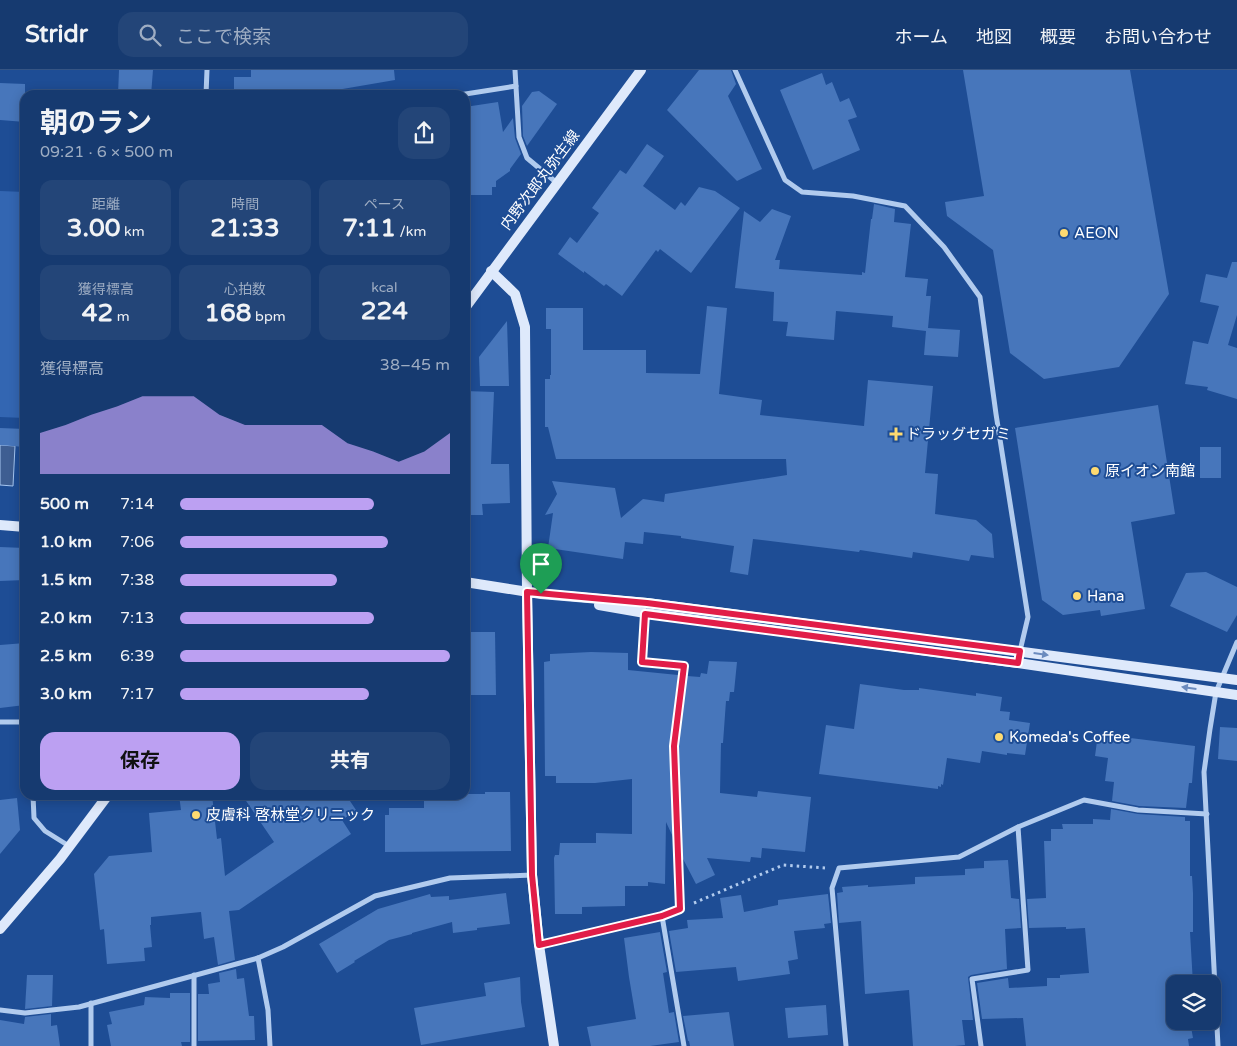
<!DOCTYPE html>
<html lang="ja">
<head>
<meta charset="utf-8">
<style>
  body { margin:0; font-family:"Varela Round","Noto Sans JP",sans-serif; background:#234578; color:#f1f3f6; height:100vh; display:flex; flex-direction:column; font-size:19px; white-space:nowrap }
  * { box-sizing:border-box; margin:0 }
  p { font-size:16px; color:#9eadc3 }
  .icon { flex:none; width:28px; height:28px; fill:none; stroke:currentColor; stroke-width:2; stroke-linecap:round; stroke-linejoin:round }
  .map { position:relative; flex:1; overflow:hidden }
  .panel { position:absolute; left:20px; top:20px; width:450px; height:710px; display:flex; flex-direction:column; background:#163a70; border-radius:15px; box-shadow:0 2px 12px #0003,0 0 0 1px #355483 }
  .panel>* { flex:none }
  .controls { position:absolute; left:1166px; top:905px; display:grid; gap:10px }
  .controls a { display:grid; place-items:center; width:55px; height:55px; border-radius:10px; background:#163a70; box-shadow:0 2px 12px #0003,0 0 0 1px #355483; font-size:25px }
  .pin { position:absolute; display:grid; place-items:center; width:42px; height:42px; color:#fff; margin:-51px -21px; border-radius:50% 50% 50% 0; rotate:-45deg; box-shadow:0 0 5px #0007 }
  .pin .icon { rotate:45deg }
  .round { display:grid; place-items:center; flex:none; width:52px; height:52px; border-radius:15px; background:#234578 }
  .overview { display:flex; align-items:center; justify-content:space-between; height:85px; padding:0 20px }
  h1 { font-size:28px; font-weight:700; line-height:38px }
  .metrics { display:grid; grid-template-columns:repeat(3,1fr); gap:8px; height:85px; padding:5px 20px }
  .metrics div { display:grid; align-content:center; border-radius:12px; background:#234578; text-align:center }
  .metrics b { font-size:25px; font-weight:700 }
  .metrics small { font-size:14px; font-weight:400 }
  .metrics p { font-size:14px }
  .chart { height:140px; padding:10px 20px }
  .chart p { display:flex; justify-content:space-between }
  .chart svg { width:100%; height:90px; margin-top:5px; fill:#bca0f2; opacity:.7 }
  .primary-button { display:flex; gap:10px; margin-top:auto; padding:10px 20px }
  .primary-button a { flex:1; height:58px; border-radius:15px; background:#bca0f2; color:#111; font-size:20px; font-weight:700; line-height:58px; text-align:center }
  .primary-button a+a { background:#234578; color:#f1f3f6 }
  ul { padding:0 20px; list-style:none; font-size:16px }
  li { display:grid; grid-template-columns:80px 60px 1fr; align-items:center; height:38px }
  li i { height:12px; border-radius:6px; background:#bca0f2 }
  header { display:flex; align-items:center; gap:30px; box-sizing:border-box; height:70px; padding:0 25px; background:#163a70; border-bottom:1px solid #355483 }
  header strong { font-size:24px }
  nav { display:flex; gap:28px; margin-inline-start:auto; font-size:18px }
  .search { width:350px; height:45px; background:#234578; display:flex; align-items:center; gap:12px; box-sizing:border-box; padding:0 18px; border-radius:15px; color:#9eadc3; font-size:19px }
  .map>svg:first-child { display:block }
  .green { fill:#3366b2 }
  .water { fill:#3e5e92; stroke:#a5c5f0 }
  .building { fill:#4776bb }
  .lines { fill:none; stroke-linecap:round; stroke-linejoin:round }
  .path { stroke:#b1cbee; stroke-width:3; stroke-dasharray:2.5 4; stroke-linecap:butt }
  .street { stroke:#b1cbee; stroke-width:5 }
  .secondary { stroke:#dee9fb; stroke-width:10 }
  .oneway { fill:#6b8bbe }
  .route-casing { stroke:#fff; stroke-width:10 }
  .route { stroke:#e11d48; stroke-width:6 }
  .poi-dot { fill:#fdda71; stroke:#1e4d95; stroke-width:2 }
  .labels { text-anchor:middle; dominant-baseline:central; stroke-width:4; stroke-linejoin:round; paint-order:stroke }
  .street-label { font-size:15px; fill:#fff; stroke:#1e4d95 }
  .poi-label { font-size:15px; fill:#fff; stroke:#1e4d95; text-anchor:start }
</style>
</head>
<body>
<header>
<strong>Stridr</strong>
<div class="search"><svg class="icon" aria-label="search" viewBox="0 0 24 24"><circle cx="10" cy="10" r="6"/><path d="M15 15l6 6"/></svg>ここで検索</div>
<nav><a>ホーム</a><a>地図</a><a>概要</a><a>お問い合わせ</a></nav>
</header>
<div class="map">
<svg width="1237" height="976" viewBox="0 0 1237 976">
  <rect width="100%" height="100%" fill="#1e4d95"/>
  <!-- green -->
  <polygon class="green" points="0,121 25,122 25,348 0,347"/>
  <!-- water -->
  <polygon class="water" points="0,375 15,376 13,416 0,415"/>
  <!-- building -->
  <g class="building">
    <polygon points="119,0 153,0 151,25 118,25"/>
    <polygon points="251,0 394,0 395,10 325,22 325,25 234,25 234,7 251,7"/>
    <polygon points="699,0 731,0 736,14 728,26 762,99 737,111 667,40"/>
    <polygon points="963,0 1130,0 1169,224 1119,297 1044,309 1010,283 993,180 947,146 945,132 984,126"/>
    <polygon points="822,3 826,15 832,12 840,32 849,28 857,47 848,50 860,80 813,100 780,20"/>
    <polygon points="0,13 25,14 25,52 0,50"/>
    <polygon points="539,21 557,34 527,76 523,66 522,36 532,22"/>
    <polygon points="498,32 503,62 513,48 515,68 521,84 510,99 510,101 496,111 496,117 492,117 492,125 470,125 470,66 465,67 465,37"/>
    <polygon points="647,74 664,86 643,116 675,140 681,132 685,136 699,117 715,121 740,138 691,203 660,179 658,182 656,180 622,226 606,214 604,216 584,201 584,203 558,184 570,167 577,173 599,143 592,138 620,100 626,104"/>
    <polygon points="874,134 895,139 894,152 911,154 905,207 928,209 926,226 931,226 928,258 960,260 958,287 924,285 926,261 892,257 893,246 836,241 834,270 786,266 788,252 773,251 774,222 735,218 744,141 760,152 772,139 791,146 775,190 780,190 779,199 862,205 862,202 865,203 871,149 872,149"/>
    <polygon points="1232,192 1237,192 1237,245 1228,275 1237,278 1237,329 1207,320 1208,317 1185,314 1193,271 1208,274 1219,236 1200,232 1206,204 1227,208"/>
    <polygon points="707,236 727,238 719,324 762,330 760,345 864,356 868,310 933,316 925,403 938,404 935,444 976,450 992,464 994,488 971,485 969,491 913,482 912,488 860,480 859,482 753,469 748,505 730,502 734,476 681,468 681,466 644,462 643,474 625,472 623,489 548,478 553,443 545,445 557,424 552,411 615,418 621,448 643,429 664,432 665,424 787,405 786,389 556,389 548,357 545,357 545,309 550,309 550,305 551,305 551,259 546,259 546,238 583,238 583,280 646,280 646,303 700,304"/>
    <polygon points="507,251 509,316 480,316 479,287"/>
    <polygon points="465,321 494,322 491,394 509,394 510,433 482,434 483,445 465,445"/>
    <polygon points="1158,335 1175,444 1131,452 1145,539 1101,546 1100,540 1063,545 1042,530 1015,358"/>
    <polygon points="0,358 25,359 25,377 0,375"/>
    <rect x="1200" y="377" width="21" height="31"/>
    <polygon points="0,477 25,478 25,510 0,511"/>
    <polygon points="1206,502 1237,517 1237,545 1227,562 1170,536 1186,503"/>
    <polygon points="465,562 495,562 496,625 465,625"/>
    <polygon points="25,573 25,635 0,638 0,575"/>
    <polygon points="591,582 628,583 628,600 678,605 670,676 673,767 666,752 665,814 648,812 648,816 625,816 625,836 582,837 582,844 555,844 554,788 555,785 559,785 560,773 596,773 596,763 632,764 632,709 595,713 556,713 556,706 545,706 544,592 550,591 550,584"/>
    <polygon points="709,591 737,592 734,622 730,622 729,631 726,631 723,673 721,673 720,723 757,727 758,721 811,727 805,782 762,778 761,788 751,787 750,792 707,788 715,805 696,814 682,787 678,676 687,606 700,607 701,603 707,604"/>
    <polygon points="860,614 904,620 919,620 919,618 976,626 976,623 1002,627 1000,641 1010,642 1009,650 1030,653 1025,685 1007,683 1007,685 982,681 980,693 947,688 943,715 941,714 941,717 938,716 938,719 819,704 826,655 854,659"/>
    <polygon points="1220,657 1237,658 1237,691 1218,689"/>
    <polygon points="1098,664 1195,676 1192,713 1189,713 1186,738 1139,736 1112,731 1114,712 1105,711 1108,688 1095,686"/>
    <polygon points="485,722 510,722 511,781 385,782 385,745 389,745 389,738 424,738 424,725 465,725 465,724 485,724"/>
    <polygon points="179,725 212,725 217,769 221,768 225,806 274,772 242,725 346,725 356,740 342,750 351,764 239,840 229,841 235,890 218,895 214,867 204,869 201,842 151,847 151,855 150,855 152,877 144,878 145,891 107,894 104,859 100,860 94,804 109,786 152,782 149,743 181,740"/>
    <polygon points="17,728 20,760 0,784 0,730"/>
    <polygon points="1111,739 1138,744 1185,747 1185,751 1190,751 1190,806 1192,806 1193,823 1193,862 1190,862 1193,914 1175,914 1175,951 1190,951 1193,968 1188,969 1189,976 1026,976 1023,948 982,949 977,913 1008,908 1009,918 1047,916 1047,908 1060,908 1060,905 1089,903 1085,858 1066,859 1066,857 1029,858 1027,829 1046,828 1044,771 1051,771 1051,759 1063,759 1062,754 1093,754 1093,749 1110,750"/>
    <polygon points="1008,790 1011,828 1019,829 1021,858 1005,859 1007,899 971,905 968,907 973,950 962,950 965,975 955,976 913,976 909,920 865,924 861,851 839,853 837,823 843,822 842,817 868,815 868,817 915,814 915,807 965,805 965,799 984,798 984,791"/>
    <polygon points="506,823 510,854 477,858 477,860 453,863 452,852 412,863 412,864 389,870 354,891 355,892 337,903 319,874 378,839 430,824 431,827 449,826 449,830"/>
    <polygon points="828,824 831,853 824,854 825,858 794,861 798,889 788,891 790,904 738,911 736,897 676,902 669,861 688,858 687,850 723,848 720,828 741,825 744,842 778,835 778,830"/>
    <polygon points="660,862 667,902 663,903 669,943 674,942 679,972 650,976 591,976 587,957 636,949 629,907 624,868"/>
    <polygon points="236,899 237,909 244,908 249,946 254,946 255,970 198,971 198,924 209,924 208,914 220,912 219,903"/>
    <polygon points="27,905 53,905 52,936 25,939"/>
    <polygon points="520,907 521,932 525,957 421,975 414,938 486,926 484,913"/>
    <polygon points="170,923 190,923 190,972 181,972 182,976 111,976 107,955 112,954 109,942 144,935 145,927 170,928"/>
    <polygon points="826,935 828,965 788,968 785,938"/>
    <polygon points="729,942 734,976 690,976 689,971 688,971 683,946"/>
    <polygon points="51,944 51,956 57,955 60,976 0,976 0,950 24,954 25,947"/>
  </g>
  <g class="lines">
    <!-- path -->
    <polyline class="path" points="694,833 783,795 825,798"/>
    <!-- street -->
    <g class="street">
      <polyline points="515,0 519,67 527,88 557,113"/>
      <polyline points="735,0 785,110 802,122 853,126 905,136 944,177 980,227 996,344 1028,547 1020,581 1018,593"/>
      <polyline points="206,25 207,0"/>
      <polyline points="459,25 516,16"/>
      <polyline points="0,652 20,652 25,658"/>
      <polyline points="33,725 34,748 45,761 69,776"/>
      <polyline points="662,846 684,976"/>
      <polyline points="539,875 662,846 680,839 674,676 684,595 642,592 645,543"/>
      <polyline points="258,888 268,940 270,976"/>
      <polyline points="194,905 194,976"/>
      <polyline points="91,933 91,976"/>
      <polyline points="0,940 25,943 79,937 258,888 283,877 375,826 450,808 532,805"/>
      <polyline points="846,976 832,818 839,798 959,787 1018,757 1084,730 1138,740 1207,744"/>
      <polyline points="981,976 972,909 1028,900 1018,757"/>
      <polyline points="1218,976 1204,702 1210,659 1216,622 1237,572"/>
    </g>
    <!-- secondary -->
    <g class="secondary">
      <polyline points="491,201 515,224 525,257 527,522 532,805 539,875 554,976"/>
      <polyline points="465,238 641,0"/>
      <polyline points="0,455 25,457"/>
      <polyline points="465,512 541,524 647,533 1237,610"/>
      <polyline points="599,535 645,543 1018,593 1237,625"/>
      <polyline points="0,859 60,789 108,725"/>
    </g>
  </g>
  <!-- one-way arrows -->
  <defs><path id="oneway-solid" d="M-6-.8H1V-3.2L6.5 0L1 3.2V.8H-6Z" transform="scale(1.25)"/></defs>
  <g class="oneway">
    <use href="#oneway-solid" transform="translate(1041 584) rotate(8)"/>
    <use href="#oneway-solid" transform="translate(1189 618) rotate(-172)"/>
  </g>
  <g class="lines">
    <defs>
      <polygon id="route" points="527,522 647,533 1020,581 1018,593 645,544 642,592 684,596 674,676 680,839 662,846 539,875 532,805"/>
    </defs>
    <!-- route casing -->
    <use href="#route" class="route-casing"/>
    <!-- route -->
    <use href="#route" class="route"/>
  </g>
  <!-- markers -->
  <g class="poi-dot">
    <circle cx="1064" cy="163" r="5"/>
    <path d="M893.5 356.5h5v5h5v5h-5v5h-5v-5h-5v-5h5z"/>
    <circle cx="1095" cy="401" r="5"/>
    <circle cx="1077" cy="526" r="5"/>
    <circle cx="999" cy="667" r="5"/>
    <circle cx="196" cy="745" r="5"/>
  </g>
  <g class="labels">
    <!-- street labels -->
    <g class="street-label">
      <text transform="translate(540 110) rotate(-53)">内野次郎丸弥生線</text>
    </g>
    <!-- poi labels -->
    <g class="poi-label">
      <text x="1074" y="163">AEON</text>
      <text x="906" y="364">ドラッグセガミ</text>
      <text x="1105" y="401">原イオン南館</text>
      <text x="1087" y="526">Hana</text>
      <text x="1009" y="667">Komeda's Coffee</text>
      <text x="206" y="745">皮膚科 啓林堂クリニック</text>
    </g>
  </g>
</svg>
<div class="controls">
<a><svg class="icon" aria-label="layers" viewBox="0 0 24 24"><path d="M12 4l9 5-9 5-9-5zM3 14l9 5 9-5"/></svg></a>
</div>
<div class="pin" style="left:541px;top:524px;background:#1e9e55"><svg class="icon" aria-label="arrive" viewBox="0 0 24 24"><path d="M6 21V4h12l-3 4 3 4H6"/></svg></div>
<section class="panel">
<div class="overview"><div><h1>朝のラン</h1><p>09:21 · 6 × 500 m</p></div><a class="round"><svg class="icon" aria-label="share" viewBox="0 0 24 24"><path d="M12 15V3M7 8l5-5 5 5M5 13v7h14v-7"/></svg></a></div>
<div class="metrics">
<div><p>距離</p><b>3.00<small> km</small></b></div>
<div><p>時間</p><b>21:33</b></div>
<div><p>ペース</p><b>7:11<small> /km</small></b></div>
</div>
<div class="metrics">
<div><p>獲得標高</p><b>42<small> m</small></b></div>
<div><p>心拍数</p><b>168<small> bpm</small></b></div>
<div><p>kcal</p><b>224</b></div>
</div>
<div class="chart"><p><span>獲得標高</span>38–45 m</p>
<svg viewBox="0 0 160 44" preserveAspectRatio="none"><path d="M0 44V24L10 20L20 15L30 11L40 6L50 6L60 6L70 15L80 20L90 20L100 20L110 20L120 29L130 33L140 38L150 33L160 24V44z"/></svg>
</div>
<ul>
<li><b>500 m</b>7:14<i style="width:72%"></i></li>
<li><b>1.0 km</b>7:06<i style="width:77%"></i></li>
<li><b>1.5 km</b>7:38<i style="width:58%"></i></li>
<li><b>2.0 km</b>7:13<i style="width:72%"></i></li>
<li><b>2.5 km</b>6:39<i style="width:100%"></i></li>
<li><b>3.0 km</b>7:17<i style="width:70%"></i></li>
</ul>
<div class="primary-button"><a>保存</a><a>共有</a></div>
</section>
</div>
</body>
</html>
